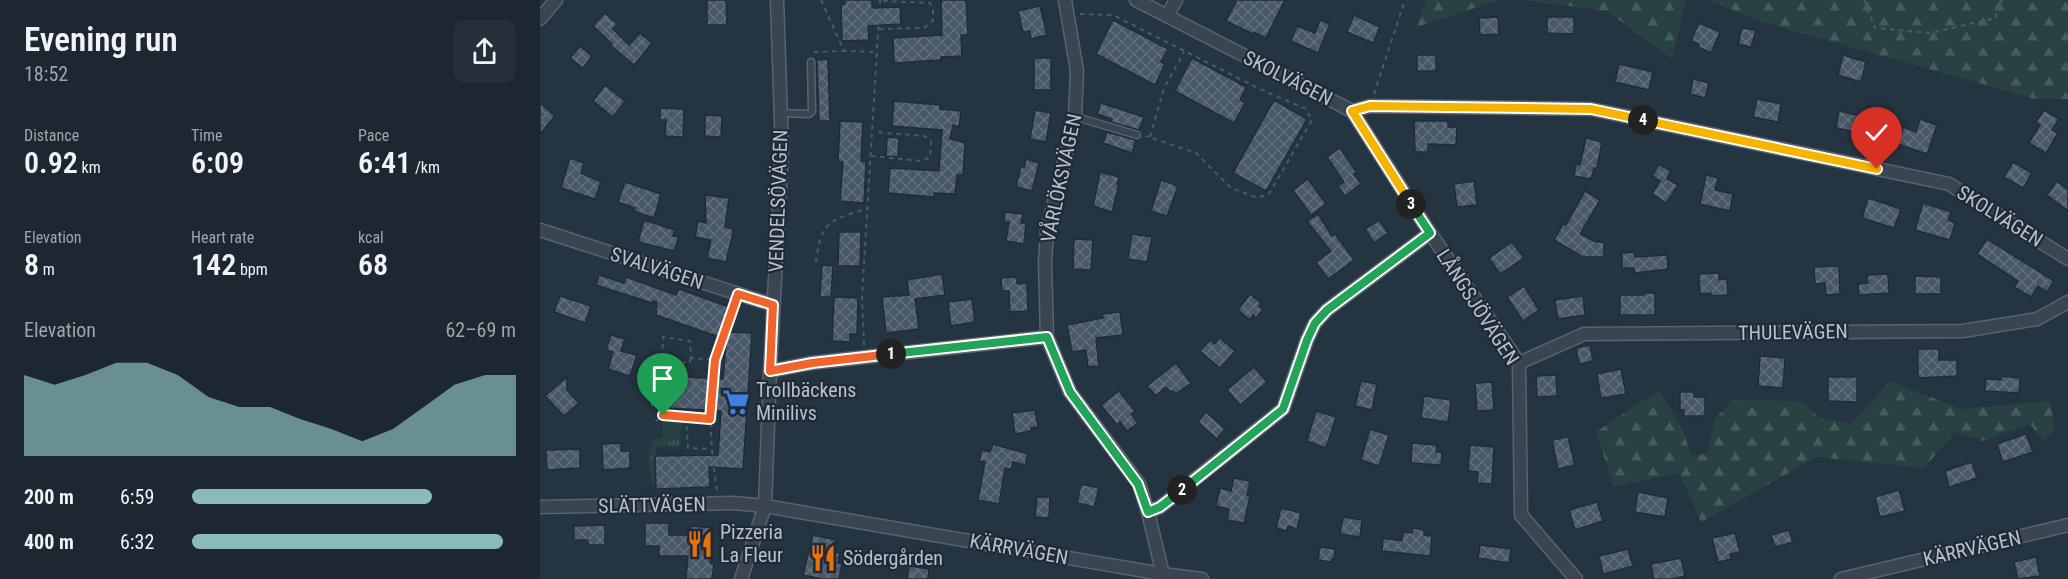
<!DOCTYPE html>
<html lang="en">
<head>
<meta charset="utf-8">
<style>
  body { margin:0; font-family:"Roboto Condensed",sans-serif; background:#252f39; color:#f1f3f6; height:100vh; display:flex; flex-direction:column; font-size:22px; white-space:nowrap }
  * { box-sizing:border-box; margin:0 }
  p { font-size:20px; color:#a0a5ab }
  .icon { flex:none; width:33px; height:33px; fill:none; stroke:currentColor; stroke-width:2; stroke-linecap:round; stroke-linejoin:round }
  .map { position:relative; flex:1; overflow:hidden }
  .panel { display:flex; flex-direction:column; background:#1c2731; width:540px }
  .panel>* { flex:none }
  .pin { position:absolute; display:grid; place-items:center; width:51px; height:51px; color:#fff; margin:-62px -26px; border-radius:50% 50% 50% 0; rotate:-45deg; box-shadow:0 0 6px #0007 }
  .pin .icon { rotate:45deg }
  .km { position:absolute; width:30px; height:30px; margin:-15px; border-radius:50%; background:#222; color:#fff; font-size:16px; line-height:30px; text-align:center }
  .round { display:grid; place-items:center; flex:none; width:63px; height:63px; border-radius:12px; background:#252f39 }
  .summary { display:flex; align-items:center; justify-content:space-between; height:102px; padding:0 24px }
  h1 { font-size:33px; font-weight:600; line-height:45px }
  .figures { display:grid; grid-template-columns:repeat(3,1fr); gap:9px; height:102px; padding:6px 24px }
  .figures div { display:grid; align-content:center }
  .figures b { font-size:30px; font-weight:600 }
  .figures small { font-size:16px; font-weight:400 }
  .figures p { font-size:16px }
  .chart { height:168px; padding:12px 24px }
  .chart p { display:flex; justify-content:space-between }
  .chart svg { width:100%; height:108px; margin-top:6px; fill:#8bbbb9; opacity:.7 }
  ul { padding:0 24px; list-style:none; font-size:20px }
  li { display:grid; grid-template-columns:96px 72px 1fr; align-items:center; height:45px }
  li i { height:15px; border-radius:8px; background:#8bbbb9 }
  main { display:flex; flex:1; min-height:0 }
  .map>svg:first-child { display:block }
  .grass { fill:url(#grass-tufts) }
  .forest { fill:url(#forest-firs) }
  .building { fill:url(#building-cross-hatch); stroke:#212c38; stroke-width:1.5 }
  .lines { fill:none; stroke-linecap:round; stroke-linejoin:round }
  .service-casing { stroke:#58636e; stroke-width:9 }
  .minor-casing { stroke:#58636e; stroke-width:15 }
  .path { stroke:#465e5f; stroke-width:2; stroke-dasharray:4.5 4.5; stroke-linecap:butt }
  .service { stroke:#3a4551; stroke-width:6 }
  .minor { stroke:#3a4551; stroke-width:12 }
  .split-1-casing { stroke:#fff; stroke-width:12 }
  .split-2-casing { stroke:#fff; stroke-width:12 }
  .split-3-casing { stroke:#fff; stroke-width:12 }
  .split-4-casing { stroke:#fff; stroke-width:12 }
  .split-5-casing { stroke:#fff; stroke-width:12 }
  .split-1 { stroke:#f0652b; stroke-width:8 }
  .split-2 { stroke:#22a559; stroke-width:8 }
  .split-3 { stroke:#22a559; stroke-width:8 }
  .split-4 { stroke:#f5b400; stroke-width:8 }
  .split-5 { stroke:#f5b400; stroke-width:8 }
  .labels { text-anchor:middle; dominant-baseline:central; stroke-width:4.5; stroke-linejoin:round; paint-order:stroke }
  .street-label { font-size:20px; fill:#b7c0cb; stroke:#1f2a36 }
  .poi-label { font-size:20px; fill:#b7c0cb; stroke:#1f2a36; text-anchor:start }
</style>
</head>
<body>
<main>
<section class="panel">
<div class="summary"><div><h1>Evening run</h1><p>18:52</p></div><a class="round"><svg class="icon" aria-label="share" viewBox="0 0 24 24"><path d="M12 15V3M7 8l5-5 5 5M5 13v7h14v-7"/></svg></a></div>
<div class="figures">
<div><p>Distance</p><b>0.92<small> km</small></b></div>
<div><p>Time</p><b>6:09</b></div>
<div><p>Pace</p><b>6:41<small> /km</small></b></div>
</div>
<div class="figures">
<div><p>Elevation</p><b>8<small> m</small></b></div>
<div><p>Heart rate</p><b>142<small> bpm</small></b></div>
<div><p>kcal</p><b>68</b></div>
</div>
<div class="chart"><p><span>Elevation</span>62–69 m</p>
<svg viewBox="0 0 160 44" preserveAspectRatio="none"><path d="M0 44V11L10 15L20 11L30 6L40 6L50 11L60 20L70 24L80 24L90 29L100 33L110 38L120 33L130 24L140 15L150 11L160 11V44z"/></svg>
</div>
<ul>
<li><b>200 m</b>6:59<i style="width:74%"></i></li>
<li><b>400 m</b>6:32<i style="width:96%"></i></li>
</ul>
</section>
<div class="map">
<svg width="1528" height="579" viewBox="0 0 1528 579">
  <defs>
    <pattern id="grass-tufts" width="24" height="20" patternUnits="userSpaceOnUse" patternTransform="scale(1.5)"><rect width="24" height="20" fill="#284142"/><path d="M3 7l-1-3M5 7V3M7 7l1-3M15 17l-1-3M17 17v-4M19 17l1-3" fill="none" stroke="#455b5c"/></pattern>
    <pattern id="forest-firs" width="22" height="20" patternUnits="userSpaceOnUse" patternTransform="scale(1.5)"><rect width="22" height="20" fill="#284142"/><path d="M5 1l3.5 6h-7zM16 11l3.5 6h-7z" fill="#455b5c"/></pattern>
    <pattern id="building-cross-hatch" width="8" height="8" patternUnits="userSpaceOnUse" patternTransform="scale(1.5)"><rect width="8" height="8" fill="#495868"/><path d="M0 0l8 8M0 8l8-8" fill="none" stroke="#616e7c"/></pattern>
  </defs>
  <rect width="100%" height="100%" fill="#253441"/>
  <!-- grass -->
  <polygon class="grass" points="125,418 142,420 144,429 140,430 141,446 116,447 115,485 113,484 107,459 113,440 123,438 122,419"/>
  <!-- forest -->
  <g class="forest">
    <polygon points="886,0 959,0 877,27"/>
    <polygon points="981,0 1146,0 1132,59 1067,11"/>
    <polygon points="1167,0 1528,0 1528,99 1496,99 1226,23"/>
    <polygon points="1350,381 1421,409 1510,401 1515,428 1504,442 1490,424 1443,441 1415,432 1384,468 1277,457 1161,522 1139,473 1074,487 1056,432 1119,390 1143,430 1151,455 1167,454 1175,419 1193,400 1263,401 1278,417 1311,424"/>
  </g>
  <!-- building -->
  <g class="building">
    <polygon points="167,0 186,0 187,25 167,25"/>
    <polygon points="305,0 332,0 332,8 360,7 361,24 328,26 329,40 302,41 301,5 305,4"/>
    <polygon points="401,0 426,0 428,35 421,35 422,56 401,57 401,60 354,63 353,38 402,35"/>
    <polygon points="697,0 745,0 726,38 714,32 713,34 686,21"/>
    <polygon points="500,6 507,35 491,39 490,31 483,32 478,11"/>
    <polygon points="65,13 77,24 73,29 89,45 100,33 112,43 94,65 70,45 72,44 53,26"/>
    <polygon points="814,15 840,27 833,43 807,32"/>
    <polygon points="958,17 959,34 940,35 939,18"/>
    <polygon points="1007,17 1034,17 1034,34 1007,33"/>
    <polygon points="573,20 628,49 621,62 625,64 615,85 556,54"/>
    <polygon points="780,20 790,24 778,53 751,41 757,26 775,33"/>
    <polygon points="1159,23 1180,32 1171,53 1158,47 1159,44 1151,41"/>
    <polygon points="1202,28 1216,30 1211,47 1198,44"/>
    <polygon points="40,46 52,56 43,68 30,58"/>
    <rect x="877" y="55" width="19" height="16"/>
    <polygon points="1303,55 1326,62 1321,82 1298,75"/>
    <rect x="494" y="58" width="17" height="32"/>
    <polygon points="652,58 706,87 700,100 705,103 694,123 635,91"/>
    <polygon points="288,59 290,121 279,121 277,60"/>
    <polygon points="1079,64 1113,72 1109,90 1075,82"/>
    <polygon points="1153,79 1169,83 1165,98 1150,94"/>
    <polygon points="65,85 85,101 73,117 53,101"/>
    <polygon points="1217,99 1241,104 1238,122 1213,117"/>
    <polygon points="734,100 767,119 726,191 693,173"/>
    <polygon points="354,101 400,105 400,109 421,111 419,127 413,125 410,139 425,143 423,175 417,175 415,194 394,193 394,197 348,193 350,168 399,171 402,130 352,126"/>
    <polygon points="0,103 15,116 0,134"/>
    <polygon points="561,103 604,117 599,130 571,122 572,119 557,114"/>
    <polygon points="120,108 144,109 143,137 125,136 126,120 120,120"/>
    <polygon points="495,110 511,113 506,142 490,139"/>
    <polygon points="1504,110 1519,119 1512,130 1518,133 1506,153 1489,143 1500,125 1496,122"/>
    <polygon points="1299,111 1325,117 1322,133 1296,128"/>
    <polygon points="165,115 182,116 181,137 165,136"/>
    <polygon points="1380,119 1397,125 1387,154 1358,144 1363,127 1376,132"/>
    <polygon points="300,121 323,122 321,161 326,162 324,203 300,201 303,162 298,162"/>
    <polygon points="874,121 908,121 908,127 917,127 916,145 888,144 888,152 875,152"/>
    <polygon points="567,132 596,140 592,153 563,143"/>
    <polygon points="347,137 359,138 358,157 346,156"/>
    <polygon points="1046,138 1062,142 1057,168 1054,168 1051,179 1034,176 1036,164 1040,165"/>
    <polygon points="800,148 817,173 814,174 821,184 805,196 798,186 804,182 787,157"/>
    <polygon points="30,158 44,163 41,173 61,182 55,199 21,188"/>
    <polygon points="486,159 499,163 492,191 476,187 481,166 484,167"/>
    <polygon points="1473,162 1492,173 1483,188 1464,177"/>
    <polygon points="1119,164 1131,171 1127,179 1138,185 1126,203 1112,194 1120,181 1112,176"/>
    <polygon points="560,172 579,177 577,184 579,184 572,212 553,206"/>
    <polygon points="1166,175 1178,178 1175,190 1193,194 1190,211 1160,204"/>
    <polygon points="768,179 786,204 771,215 753,190"/>
    <polygon points="621,180 638,186 627,216 611,211"/>
    <polygon points="934,181 937,205 917,207 914,184"/>
    <polygon points="1517,181 1528,190 1528,211 1507,195"/>
    <polygon points="85,182 121,194 114,218 94,211 95,208 78,202"/>
    <polygon points="1045,191 1060,200 1040,234 1056,242 1064,242 1064,257 1043,257 1014,240 1023,224 1026,225"/>
    <polygon points="165,195 189,198 185,227 193,229 193,233 186,262 167,258 171,240 155,237 158,221 166,223"/>
    <polygon points="1328,198 1361,209 1354,228 1322,218"/>
    <polygon points="1383,203 1411,212 1408,220 1415,223 1410,240 1375,230"/>
    <polygon points="465,212 483,214 481,223 486,223 484,244 466,241 469,222 464,222"/>
    <polygon points="778,214 792,236 795,234 814,260 788,279 776,262 791,251 767,221"/>
    <polygon points="104,220 135,230 133,236 139,237 134,251 98,242"/>
    <polygon points="839,220 848,233 834,243 825,229"/>
    <polygon points="299,232 321,232 320,266 298,266"/>
    <polygon points="592,234 612,237 607,262 588,259"/>
    <polygon points="534,239 553,240 551,270 533,269"/>
    <polygon points="1447,239 1514,281 1507,292 1498,286 1491,297 1474,287 1478,281 1437,254"/>
    <polygon points="972,242 984,258 960,274 949,258"/>
    <polygon points="1094,252 1095,257 1127,255 1128,269 1095,273 1094,268 1082,268 1082,253"/>
    <polygon points="282,265 293,266 291,297 280,297"/>
    <polygon points="1299,266 1300,294 1286,295 1285,283 1275,284 1274,267"/>
    <polygon points="1179,273 1179,280 1187,279 1188,295 1171,296 1171,293 1160,294 1159,274"/>
    <polygon points="402,274 405,295 375,299 379,329 346,333 342,297 369,295 367,280"/>
    <polygon points="1348,274 1349,293 1319,295 1318,284 1328,283 1327,275"/>
    <polygon points="59,275 84,283 86,277 136,295 139,289 189,307 179,337 116,315 117,302 113,301 112,303 56,285"/>
    <polygon points="1375,276 1401,277 1401,294 1375,294"/>
    <polygon points="477,277 477,284 487,283 488,311 470,312 469,291 462,291 461,278"/>
    <polygon points="984,286 999,310 983,321 967,297"/>
    <polygon points="1104,293 1115,293 1115,315 1080,315 1080,295 1104,295"/>
    <polygon points="710,294 721,303 719,306 723,309 716,318 713,315 710,320 698,310"/>
    <polygon points="20,296 51,306 45,323 14,312"/>
    <polygon points="1043,296 1045,315 1018,319 1015,300"/>
    <polygon points="294,297 318,298 317,334 310,334 310,342 292,341"/>
    <polygon points="432,299 435,322 411,326 408,302"/>
    <polygon points="580,312 583,335 556,338 559,366 548,367 546,350 532,352 527,325 563,318 562,314"/>
    <polygon points="187,332 212,333 203,469 169,467 170,487 116,489 115,456 178,455 181,411 110,407 112,375 183,379"/>
    <polygon points="71,335 85,339 81,351 97,355 90,376 68,369 73,352 66,350"/>
    <polygon points="680,338 695,351 680,368 660,351 670,340 675,344"/>
    <polygon points="1050,345 1053,361 1039,364 1036,348"/>
    <polygon points="1378,349 1399,349 1399,360 1417,360 1417,376 1378,378"/>
    <polygon points="1220,356 1245,358 1243,388 1218,386"/>
    <polygon points="636,363 651,383 636,394 633,391 631,392 626,387 616,396 607,386"/>
    <polygon points="714,367 727,382 700,405 687,390"/>
    <polygon points="1081,369 1086,394 1061,398 1057,374"/>
    <polygon points="1016,375 1017,396 997,397 996,376"/>
    <polygon points="1461,376 1480,378 1479,393 1445,391 1446,379 1461,380"/>
    <polygon points="27,377 27,390 39,403 24,416 5,396"/>
    <polygon points="1288,377 1317,377 1317,402 1288,401"/>
    <polygon points="821,381 837,384 832,410 815,406"/>
    <polygon points="952,382 954,410 937,411 935,383"/>
    <polygon points="579,391 595,411 591,414 598,423 587,431 580,422 577,425 561,405"/>
    <polygon points="1140,392 1154,392 1154,397 1165,397 1165,416 1144,416 1144,410 1140,410"/>
    <polygon points="884,396 911,400 908,422 881,418"/>
    <polygon points="495,410 498,427 491,428 491,431 475,434 472,413"/>
    <polygon points="776,411 796,417 786,448 767,441"/>
    <polygon points="666,412 685,429 677,439 658,422"/>
    <polygon points="830,429 849,435 839,466 821,460"/>
    <polygon points="1486,434 1493,452 1463,462 1457,444"/>
    <polygon points="1028,437 1035,465 1018,469 1012,440"/>
    <polygon points="81,443 81,451 90,451 90,468 63,470 62,444"/>
    <polygon points="872,443 897,445 896,452 902,452 901,465 871,463"/>
    <polygon points="453,444 488,454 485,465 473,462 471,469 465,468 459,504 438,500 445,462 439,461 442,450 450,452"/>
    <polygon points="930,445 954,447 952,484 937,483 938,472 928,471"/>
    <polygon points="40,449 40,468 7,470 6,450"/>
    <polygon points="1432,462 1437,478 1409,487 1405,471"/>
    <polygon points="694,478 710,481 707,495 710,496 704,523 687,520 689,509 676,506 680,488 691,491"/>
    <polygon points="541,484 559,488 554,507 537,503"/>
    <polygon points="1359,490 1365,511 1340,517 1335,497"/>
    <polygon points="1098,492 1128,498 1125,517 1095,512"/>
    <polygon points="497,497 510,497 509,518 495,517"/>
    <polygon points="1057,502 1063,521 1035,530 1029,510"/>
    <polygon points="741,508 761,513 757,529 748,526 747,531 736,528"/>
    <polygon points="803,517 822,520 820,537 800,534"/>
    <polygon points="105,523 129,523 129,535 150,535 151,526 173,528 170,563 174,563 172,579 146,579 148,556 119,556 119,546 105,546"/>
    <polygon points="65,525 65,545 48,545 48,540 34,540 34,526"/>
    <polygon points="873,528 884,530 884,535 892,536 890,556 842,551 843,538 862,541 863,532 872,533"/>
    <polygon points="1249,530 1253,542 1235,547 1231,535"/>
    <polygon points="1195,533 1200,552 1190,554 1192,559 1178,562 1172,538"/>
    <polygon points="273,535 296,540 294,552 300,553 298,563 302,564 299,579 282,579 263,575"/>
    <polygon points="940,545 971,549 969,563 938,558"/>
    <polygon points="780,547 795,549 794,559 792,559 791,562 778,560"/>
    <polygon points="1088,549 1093,566 1063,574 1059,556"/>
    <polygon points="1496,557 1500,576 1478,579 1474,562"/>
    <polygon points="1141,558 1145,576 1132,579 1114,579 1111,564"/>
    <polygon points="369,566 389,569 388,579 367,579"/>
  </g>
  <g class="lines">
    <defs>
      <g id="service">
        <polyline points="241,113 269,114 272,111 271,62"/>
        <polyline points="536,117 597,135"/>
      </g>
      <g id="minor">
        <polyline points="525,0 537,71 535,117 507,231 505,262 507,337 530,392 599,484 608,512 624,579"/>
        <polyline points="596,0 812,111 830,106 1051,109 1409,184 1528,259"/>
        <polyline points="627,16 636,0"/>
        <polyline points="0,19 16,0"/>
        <polyline points="812,111 890,233 979,363 981,515 1036,579"/>
        <polyline points="0,230 233,305"/>
        <polyline points="979,363 1044,334 1423,331 1497,319 1528,302"/>
        <polyline points="230,371 271,363 507,337"/>
        <polyline points="0,507 194,503 225,506 622,574 662,579"/>
        <polyline points="608,512 620,507 743,409 767,340 775,323 787,310 890,233"/>
        <polyline points="201,579 225,506 230,371 242,150 237,0"/>
        <polyline points="1301,579 1528,525"/>
      </g>
    </defs>
    <!-- service casing -->
    <use href="#service" class="service-casing"/>
    <!-- minor casing -->
    <use href="#minor" class="minor-casing"/>
    <!-- path -->
    <g class="path">
      <polyline points="281,0 304,51 338,52"/>
      <polyline points="1324,0 1335,28 1390,33 1456,18 1457,3 1463,0"/>
      <polyline points="540,14 573,15 720,89 766,109 772,120 729,194 718,198 691,188 656,153 606,136"/>
      <polyline points="339,29 384,28 393,20 393,9 390,3 345,1 340,3"/>
      <polyline points="274,52 304,51"/>
      <polyline points="834,94 865,0"/>
      <polyline points="610,137 624,88 644,52"/>
      <polyline points="331,156 382,161 390,157 391,142 385,136 334,132"/>
      <path d="M276 262C281 219 290 221 328 208"/>
      <polyline points="324,345 322,297 340,0"/>
      <polyline points="151,358 149,363 122,361 123,337 150,341 151,358 175,360"/>
      <polyline points="146,417 148,448 171,449"/>
      <polyline points="116,421 123,415 170,419"/>
      <path d="M177 490C170 447 168 405 175 361 178 343 188 323 194 305"/>
    </g>
    <!-- service -->
    <use href="#service" class="service"/>
    <!-- minor -->
    <use href="#minor" class="minor"/>
  </g>
  <g class="lines">
    <defs>
      <polyline id="split-1" points="123,415 170,419 175,360 198,294 233,305 230,371 272,363 351,354"/>
      <polyline id="split-2" points="351,354 507,337 530,392 598,484 608,512 620,507 642,490"/>
      <polyline id="split-3" points="642,490 743,409 767,340 775,323 787,310 890,233 871,204"/>
      <polyline id="split-4" points="871,204 812,111 830,106 1051,109 1103,120"/>
      <polyline id="split-5" points="1103,120 1337,169"/>
    </defs>
    <!-- split-1 casing -->
    <use href="#split-1" class="split-1-casing"/>
    <!-- split-2 casing -->
    <use href="#split-2" class="split-2-casing"/>
    <!-- split-3 casing -->
    <use href="#split-3" class="split-3-casing"/>
    <!-- split-4 casing -->
    <use href="#split-4" class="split-4-casing"/>
    <!-- split-5 casing -->
    <use href="#split-5" class="split-5-casing"/>
    <!-- split-1 -->
    <use href="#split-1" class="split-1"/>
    <!-- split-2 -->
    <use href="#split-2" class="split-2"/>
    <!-- split-3 -->
    <use href="#split-3" class="split-3"/>
    <!-- split-4 -->
    <use href="#split-4" class="split-4"/>
    <!-- split-5 -->
    <use href="#split-5" class="split-5"/>
  </g>
  <!-- icons -->
  <defs>
    <symbol id="supermarket-bare" viewBox="-9 -9 18 18"><path d="M-6-5.5h2.5l.6 2H6L4.5 2H-2.5L-4.4-4H-6ZM-1.5 3.2a1.3 1.3 0 1 0 .1 0ZM3 3.2a1.3 1.3 0 1 0 .1 0Z" fill="#3f7fe0" stroke="#1f2a36" stroke-width="2.5" paint-order="stroke"/></symbol>
    <symbol id="restaurant-bare" viewBox="-9 -9 18 18"><path d="M-5-6h1v4h1v-4h1v4h1v-4h1v5L-1.5 .5V6h-2V.5L-5-1ZM5-6V6H3V1.5H1.5Q1.5-4 5-6Z" fill="#e8710a" stroke="#1f2a36" stroke-width="2.5" paint-order="stroke"/></symbol>
  </defs>
  <g fill-rule="evenodd">
    <use href="#supermarket-bare" x="177" y="383" width="38" height="38"/>
    <use href="#restaurant-bare" x="141" y="525" width="38" height="38"/>
    <use href="#restaurant-bare" x="264" y="539" width="38" height="38"/>
  </g>
  <g class="labels">
    <!-- street labels -->
    <g class="street-label">
      <text transform="translate(748 78) rotate(27)">SKOLVÄGEN</text>
      <text transform="translate(521 178) rotate(-78)">VÅRLÖKSVÄGEN</text>
      <text transform="translate(238 201) rotate(-88)">VENDELSÖVÄGEN</text>
      <text transform="translate(1460 216) rotate(32)">SKOLVÄGEN</text>
      <text transform="translate(117 268) rotate(18)">SVALVÄGEN</text>
      <text transform="translate(938 307) rotate(57)">LÅNGSJÖVÄGEN</text>
      <text transform="translate(1253 332) rotate(-1)">THULEVÄGEN</text>
      <text transform="translate(112 505) rotate(-1)">SLÄTTVÄGEN</text>
      <text transform="translate(1432 548) rotate(-13)">KÄRRVÄGEN</text>
      <text transform="translate(479 549) rotate(10)">KÄRRVÄGEN</text>
    </g>
    <!-- poi labels -->
    <g class="poi-label">
      <text x="216" y="390">Trollbäckens<tspan x="216" dy="23">Minilivs</tspan></text>
      <text x="180" y="532">Pizzeria<tspan x="180" dy="23">La Fleur</tspan></text>
      <text x="303" y="558">Södergården</text>
    </g>
  </g>
</svg>
<div class="pin" style="left:123px;top:415px;background:#1e9e55"><svg class="icon" aria-label="arrive" viewBox="0 0 24 24"><path d="M6 21V4h12l-3 4 3 4H6"/></svg></div>
<div class="pin" style="left:1337px;top:169px;background:#d93025"><svg class="icon" aria-label="check" viewBox="0 0 24 24"><path d="M5 12l5 5 9-10"/></svg></div>
<b class="km" style="left:351px;top:354px">1</b>
<b class="km" style="left:642px;top:490px">2</b>
<b class="km" style="left:871px;top:204px">3</b>
<b class="km" style="left:1103px;top:120px">4</b>
</div>
</main>
</body>
</html>
